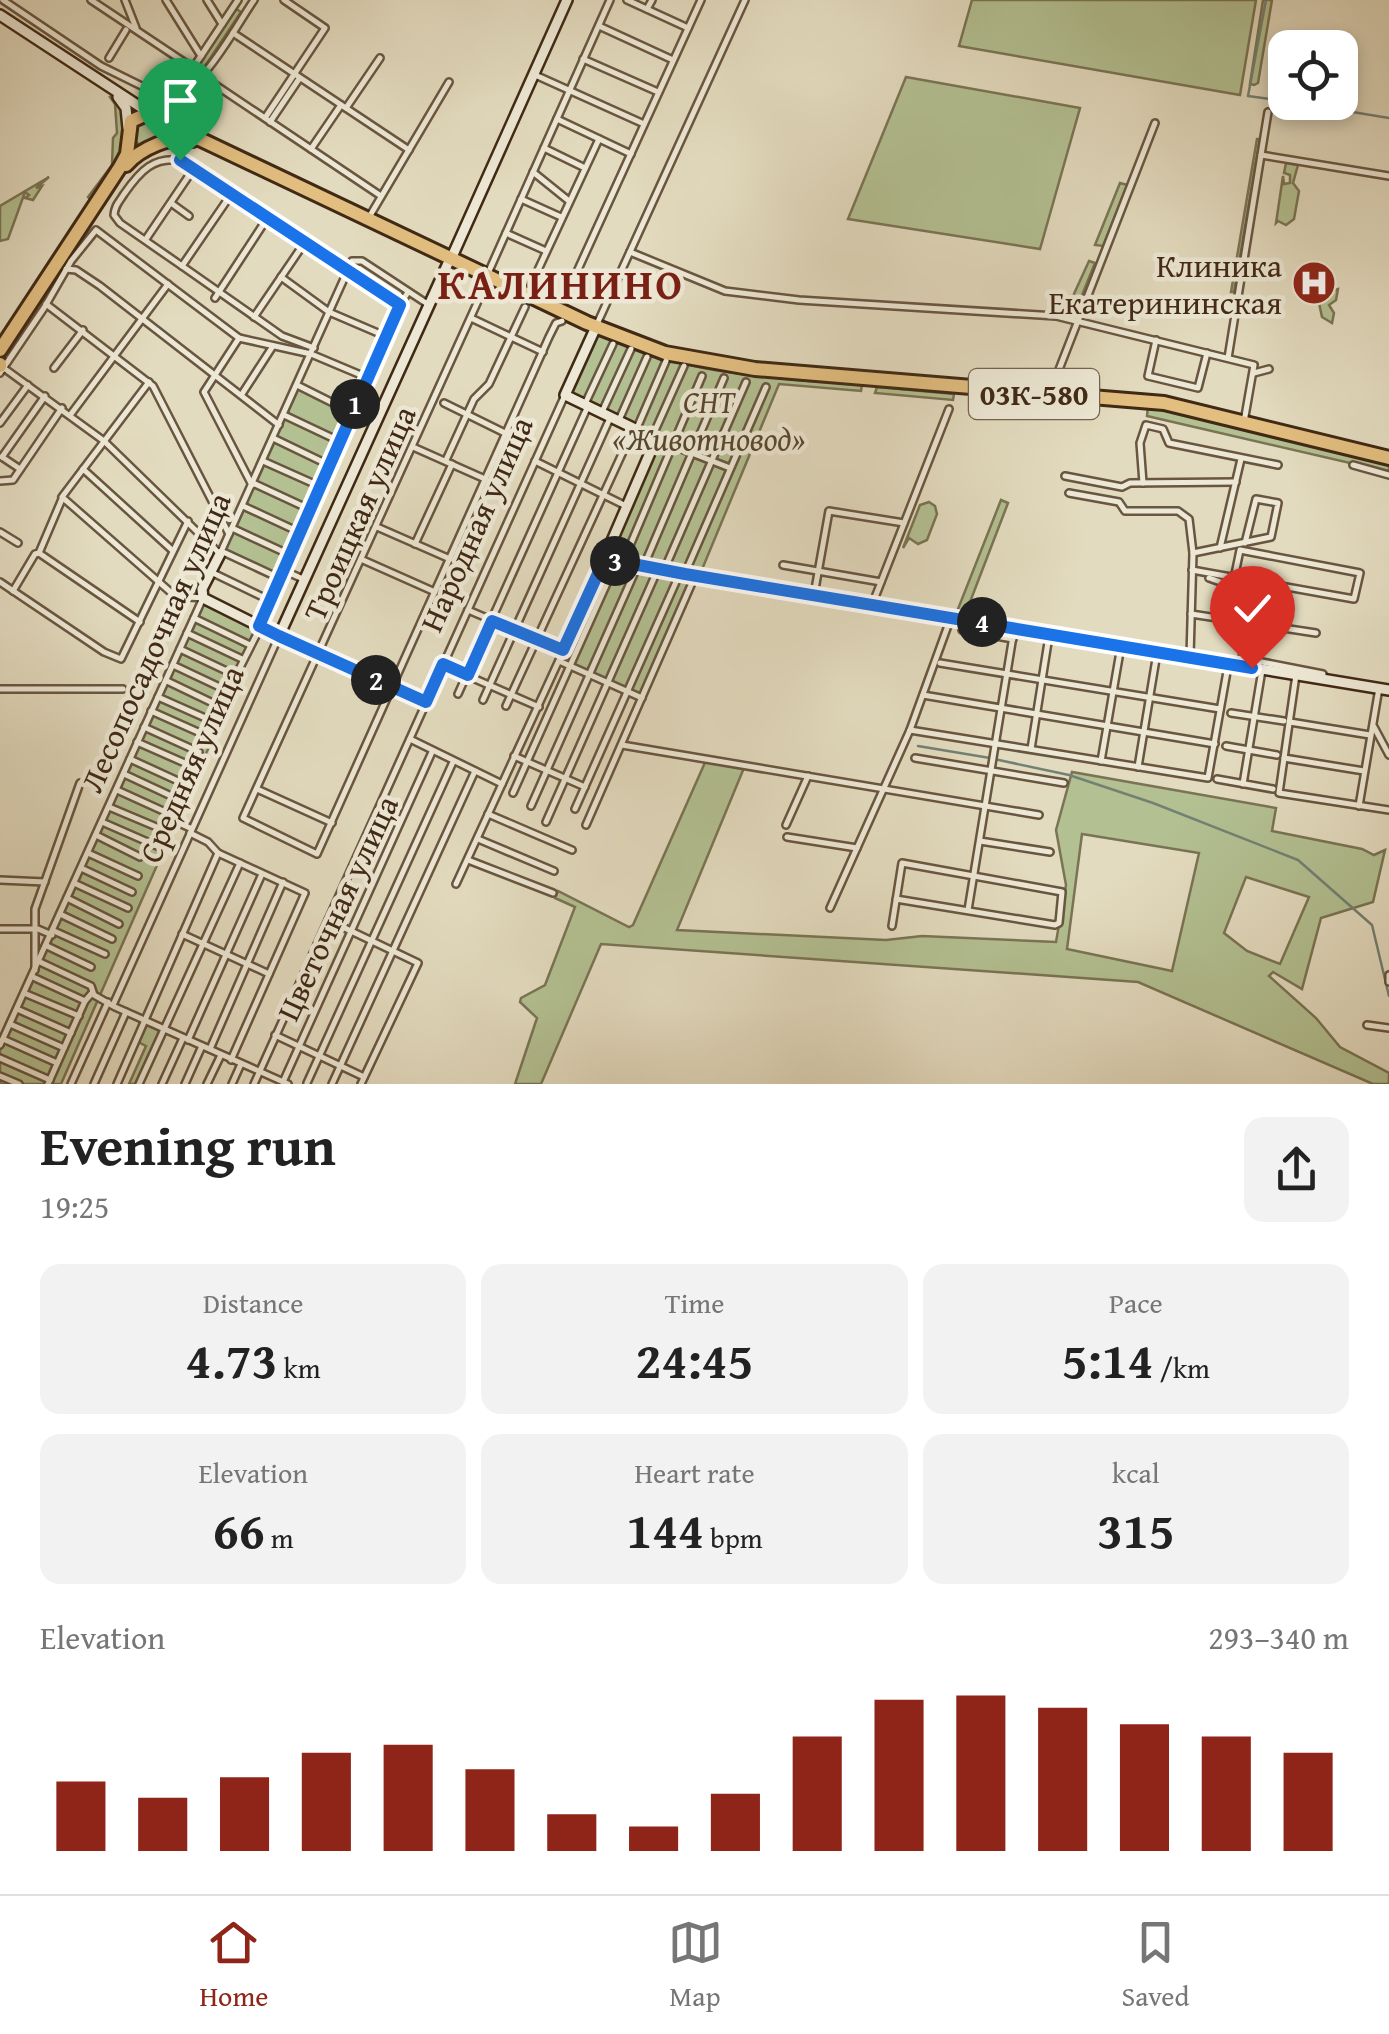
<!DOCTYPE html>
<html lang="en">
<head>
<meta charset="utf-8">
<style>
  body { margin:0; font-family:"Gentium Book Plus",serif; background:#f2f2f2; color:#222; height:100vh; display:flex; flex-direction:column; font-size:38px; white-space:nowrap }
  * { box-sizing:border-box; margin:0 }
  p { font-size:32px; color:#767676 }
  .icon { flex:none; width:55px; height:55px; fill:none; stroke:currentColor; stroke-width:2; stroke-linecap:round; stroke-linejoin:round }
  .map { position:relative; height:1084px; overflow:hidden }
  .side { display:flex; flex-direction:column; background:#fff; flex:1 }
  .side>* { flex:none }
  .buttons { position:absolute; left:1268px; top:30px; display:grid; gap:20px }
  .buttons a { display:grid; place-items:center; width:90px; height:90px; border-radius:20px; background:#fff; box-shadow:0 5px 15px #0003; font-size:50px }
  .pin { position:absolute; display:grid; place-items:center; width:85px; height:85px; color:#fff; margin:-102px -42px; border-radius:50% 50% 50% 0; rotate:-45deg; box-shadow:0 0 10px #0007 }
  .pin .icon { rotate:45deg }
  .km { position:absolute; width:50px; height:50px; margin:-25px; border-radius:50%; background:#222; color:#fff; font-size:28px; line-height:50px; text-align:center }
  .round { display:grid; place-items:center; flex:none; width:105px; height:105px; border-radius:20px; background:#f2f2f2 }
  .summary { display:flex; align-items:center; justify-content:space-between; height:170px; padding:0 40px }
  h1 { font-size:55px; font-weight:700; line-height:75px }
  .figures { display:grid; grid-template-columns:repeat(3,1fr); gap:15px; height:170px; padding:10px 40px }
  .figures div { display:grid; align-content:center; border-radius:20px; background:#f2f2f2; text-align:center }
  .figures b { font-size:50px; font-weight:700 }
  .figures small { font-size:28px; font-weight:400 }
  .figures p { font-size:28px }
  .chart { height:280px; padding:20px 40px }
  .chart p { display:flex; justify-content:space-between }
  .chart svg { width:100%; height:180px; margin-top:10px; stroke:#8f2418; stroke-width:6 }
  .dock { display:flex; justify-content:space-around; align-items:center; height:140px; border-top:2px solid #e0e0e0; background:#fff; font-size:28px; color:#767676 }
  .dock a { display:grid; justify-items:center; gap:5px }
  .dock .selected { color:#8f2418 }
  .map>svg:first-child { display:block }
  .green { fill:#b3c092; stroke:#7a7454; stroke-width:2.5; fill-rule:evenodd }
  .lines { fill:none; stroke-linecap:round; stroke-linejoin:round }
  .stream { stroke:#738174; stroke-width:2.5 }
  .street-casing { stroke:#695640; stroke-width:10 }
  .secondary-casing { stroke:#402915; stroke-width:14 }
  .highway-casing { stroke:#402915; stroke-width:18 }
  .street { stroke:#ede8d5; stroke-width:5 }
  .secondary { stroke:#ede8d5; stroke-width:9 }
  .highway { stroke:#e2be80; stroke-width:12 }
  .route-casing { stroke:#fff; stroke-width:20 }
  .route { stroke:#1a73e8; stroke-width:12 }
  .labels { text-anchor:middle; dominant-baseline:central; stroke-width:9; stroke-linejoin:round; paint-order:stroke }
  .shield { fill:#ede8d5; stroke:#74624f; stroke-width:2.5 }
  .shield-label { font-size:30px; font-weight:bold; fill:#402915 }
  .poi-label { font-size:32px; fill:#402915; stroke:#ede8d5; text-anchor:end }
  .park-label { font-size:32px; font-style:italic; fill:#57472e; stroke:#ede8d5 }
  .street-label { font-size:32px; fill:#402915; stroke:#ede8d5 }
  .district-label { font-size:42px; font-weight:bold; letter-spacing:2.5px; fill:#7a1f14; stroke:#ede8d5 }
</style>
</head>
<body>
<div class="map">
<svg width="1389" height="1084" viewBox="0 0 1389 1084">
  <rect width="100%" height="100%" fill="#e3dbbf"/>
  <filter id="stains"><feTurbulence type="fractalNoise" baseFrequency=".002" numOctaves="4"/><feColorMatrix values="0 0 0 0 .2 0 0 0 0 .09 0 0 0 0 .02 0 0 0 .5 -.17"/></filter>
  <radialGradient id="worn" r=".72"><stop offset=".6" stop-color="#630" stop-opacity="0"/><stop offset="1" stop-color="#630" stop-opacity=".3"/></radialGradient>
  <!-- green -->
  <g class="green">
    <polygon points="972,0 1256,0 1240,95 959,46"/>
    <polygon points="1263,0 1272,0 1258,83 1254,85 1250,84"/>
    <polygon points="235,8 241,12 199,75 193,71"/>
    <polygon points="906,77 1080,108 1040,249 848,219"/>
    <polygon points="112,96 124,107 125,154 93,201 88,197 112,165 113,138 117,133 115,104 110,97"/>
    <circle cx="146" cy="132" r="14"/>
    <polygon points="1257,139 1260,139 1234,292 1231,292"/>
    <polygon points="1286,163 1298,165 1293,183 1299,191 1294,219 1286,225 1278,221 1276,223 1283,176 1284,184 1290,183 1290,175 1284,173"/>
    <polygon points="49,177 36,188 42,186 33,200 25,198 29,195 25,192 8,239 0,241 0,206"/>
    <polygon points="1120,183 1128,185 1103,246 1095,245"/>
    <polygon points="1089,261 1095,263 1074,315 1047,312 1072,313 1065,310 1068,296 1073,296"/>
    <polygon points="1338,289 1336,300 1329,305 1334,313 1332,323 1322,317 1319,303 1325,293"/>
    <path d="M595 329C666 375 779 378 862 385L861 391 779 384 703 567 642 697 559 661 662 438 565 395Z"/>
    <polygon points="877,387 954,394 953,400 875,393"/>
    <polygon points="298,388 353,414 280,580 223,554"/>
    <polygon points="1148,406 1389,462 1389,472 1147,416"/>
    <polygon points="1001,500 1008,503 965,615 957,618 956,614"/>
    <polygon points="929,502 935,506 937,514 927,540 918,544 909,538 903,548 920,505"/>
    <polygon points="205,598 262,626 61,1084 0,1084 0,1049"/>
    <path d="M707 758 746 763 677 930 886 940 922 936 1056 942 1066 885 1056 830 1072 772 1276 808 1272 831 1362 849 1374 855 1385 850 1373 902 1321 918 1302 989 1273 972 1269 976 1316 1018 1340 1047 1389 1073V1084H1373L1138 982 601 944 541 1084H515L537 1018 520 1002 521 998 545 985 575 907 555 898 558 891 629 927 633 925ZM1082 834 1199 853 1172 971 1067 949ZM1246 877 1309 897 1280 964 1247 951 1224 933Z"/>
    <polygon points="146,1024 162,1032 138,1084 129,1084 146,1046 138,1042"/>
  </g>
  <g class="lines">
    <!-- stream -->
    <g class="stream">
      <polyline points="1266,0 1248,96 1285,101"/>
      <polyline points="1292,102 1389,118"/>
      <polyline points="918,746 990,758"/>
      <polyline points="994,759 1069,775 1153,803 1298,860 1372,925 1389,996"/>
    </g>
    <defs>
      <g id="street">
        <path d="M3 0 101 66 168 99C203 91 234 29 254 0"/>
        <polyline points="91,0 193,68 238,0"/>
        <polyline points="125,0 136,28"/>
        <polyline points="166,0 201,56"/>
        <polyline points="207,0 222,24"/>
        <polyline points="627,0 688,28"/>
        <polyline points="647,9 652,0"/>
        <polyline points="599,26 673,60"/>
        <polyline points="233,33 409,150"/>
        <polyline points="109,58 126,30"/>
        <polyline points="583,59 658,92"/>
        <polyline points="533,74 644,124"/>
        <polyline points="202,76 381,196"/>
        <polyline points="346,108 380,58"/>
        <polyline points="265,118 325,28 284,0"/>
        <polyline points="557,119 631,154"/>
        <polyline points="270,122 299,79"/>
        <polyline points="544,148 585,168"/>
        <polyline points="311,149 341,105"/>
        <polyline points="1261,155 1389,176"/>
        <polyline points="533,172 569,201"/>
        <polyline points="232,193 182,266 282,336 314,348"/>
        <polyline points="521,199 561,217"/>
        <polyline points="171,203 189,216"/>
        <polyline points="368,219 449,82"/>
        <polyline points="506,233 546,251"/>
        <polyline points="146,239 194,168"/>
        <polyline points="630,252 725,291 799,300 1056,316 1254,365 1244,422"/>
        <path d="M182 266 120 223 114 215C115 205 119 202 124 194 140 171 154 155 184 161L400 305"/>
        <polyline points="66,269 76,270 100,286 279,425"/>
        <polyline points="489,271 610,0"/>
        <polyline points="281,277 329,312 385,336"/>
        <polyline points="488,279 243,818 317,854 549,337 556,323 562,321"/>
        <polyline points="531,285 599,139"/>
        <polyline points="215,298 268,217"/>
        <polyline points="565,298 701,0"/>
        <polyline points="46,304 153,386 229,534"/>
        <polyline points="254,317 305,242"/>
        <polyline points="471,318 543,352"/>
        <polyline points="597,324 745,0"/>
        <polyline points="239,338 204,392 252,485"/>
        <polyline points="1156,340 1148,376 1198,388 1207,353"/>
        <polyline points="1228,358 1268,112"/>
        <polyline points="1,366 104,441 220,554 352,261 362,261 429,305"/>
        <polyline points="54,368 83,330"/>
        <polyline points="0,373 44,308 71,261 96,230 239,338 311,354 368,378"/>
        <polyline points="1254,373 1269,369"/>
        <polyline points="297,385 351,412"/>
        <polyline points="1051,390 1155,123"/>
        <polyline points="242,394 273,346"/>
        <polyline points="444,403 507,434"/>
        <polyline points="585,404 613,344"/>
        <polyline points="602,412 631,349"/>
        <polyline points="71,414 168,284"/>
        <polyline points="284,415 339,441"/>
        <polyline points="619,420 647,357"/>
        <polyline points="0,423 28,385"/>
        <polyline points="637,428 666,361"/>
        <polyline points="653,435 684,366"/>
        <polyline points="273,438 329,465"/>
        <polyline points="656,439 730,468"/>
        <polyline points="413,447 485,479"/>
        <polyline points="2,457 45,396"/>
        <polyline points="2,457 20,469"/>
        <polyline points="446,460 474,399 489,384 525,307"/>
        <polyline points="263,461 319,486"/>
        <polyline points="535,461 626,506"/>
        <polyline points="1353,465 1389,475"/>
        <polyline points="83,469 172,550"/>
        <polyline points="1065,476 1122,487 1130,483 1236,482"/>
        <polyline points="0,481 13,480 62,408"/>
        <polyline points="253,483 309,509"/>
        <polyline points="1143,483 1140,443 1146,425 1163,429 1169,443 1278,465"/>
        <polyline points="1069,493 1119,502 1125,511 1178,511 1189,519 1193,553 1190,656"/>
        <polyline points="243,506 299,532"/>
        <polyline points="377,527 450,559"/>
        <polyline points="232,528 288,554"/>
        <polyline points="0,532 18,543"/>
        <polyline points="415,544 452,464"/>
        <polyline points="1220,548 1241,459"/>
        <polyline points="221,551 279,578"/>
        <polyline points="39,553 140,622"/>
        <polyline points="1193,553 1271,537 1278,503 1256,499 1245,543"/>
        <polyline points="363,560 435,592"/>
        <polyline points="623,562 702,376"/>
        <polyline points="645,563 724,378"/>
        <polyline points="783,565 881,582"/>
        <polyline points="665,568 746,382"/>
        <polyline points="283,570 303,579"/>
        <polyline points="1192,570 1354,599 1360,573 1240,550 1234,579"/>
        <polyline points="686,571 766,387"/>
        <polyline points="211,572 271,601 259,626"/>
        <polyline points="1209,578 1232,586"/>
        <polyline points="0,582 104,652 121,659 188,521"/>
        <polyline points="13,591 35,554 39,553 62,499"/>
        <polyline points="814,595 829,511 904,523"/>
        <polyline points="269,600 395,313 408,292"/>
        <polyline points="872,605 949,409"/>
        <polyline points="468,610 562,650"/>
        <polyline points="1191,614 1316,633"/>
        <polyline points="194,618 250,645"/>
        <polyline points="960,621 962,630 1013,639"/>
        <polyline points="187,633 242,659"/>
        <polyline points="180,649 235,675"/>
        <polyline points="1242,658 1323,674"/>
        <polyline points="1242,658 1252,594"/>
        <polyline points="559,661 642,698"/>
        <polyline points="940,663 1220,709"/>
        <polyline points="173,665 228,691 260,628"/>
        <polyline points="443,665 539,707"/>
        <polyline points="1296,675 1279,793 1389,810"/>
        <polyline points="167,681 219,706"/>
        <polyline points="0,689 123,689"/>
        <polyline points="458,694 588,406"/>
        <polyline points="923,695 1215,744"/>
        <polyline points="158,697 212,721"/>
        <polyline points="483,700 611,416"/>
        <polyline points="506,706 633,430"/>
        <polyline points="151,711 207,736"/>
        <polyline points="1231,713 1284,721"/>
        <polyline points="1290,722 1370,735"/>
        <polyline points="144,727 199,752"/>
        <polyline points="1374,727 1389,755"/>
        <polyline points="910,730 1208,778 1228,666"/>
        <polyline points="410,739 502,784"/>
        <polyline points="137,742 187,764"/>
        <polyline points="622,745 1039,815"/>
        <polyline points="1226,746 1277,755"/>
        <polyline points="1031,749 1049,636"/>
        <polyline points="514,756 585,787"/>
        <polyline points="915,758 1064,783"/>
        <polyline points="1284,758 1364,771"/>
        <polyline points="130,759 178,781"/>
        <polyline points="1101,761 1121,646"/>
        <polyline points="1138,767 1157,653"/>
        <polyline points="124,774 169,795"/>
        <polyline points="1217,779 1273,789"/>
        <polyline points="1243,784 1262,670"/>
        <polyline points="257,789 332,823"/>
        <polyline points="513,793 617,561"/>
        <polyline points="531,806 638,565"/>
        <polyline points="1359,806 1379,688"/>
        <polyline points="109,807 166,831"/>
        <polyline points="575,809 680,573"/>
        <polyline points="488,814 572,850"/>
        <polyline points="170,819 190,828"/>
        <polyline points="102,822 159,847 172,815 117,790"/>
        <polyline points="546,822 658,569"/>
        <polyline points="586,825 695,576"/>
        <polyline points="786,825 808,776"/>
        <polyline points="190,833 208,842 218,853 305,893 231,1060"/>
        <polyline points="96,835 140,857"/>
        <polyline points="787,837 857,848"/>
        <polyline points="478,839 554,871"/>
        <polyline points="980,841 1050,852"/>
        <polyline points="88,853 138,876"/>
        <polyline points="468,860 553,893"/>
        <polyline points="81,868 132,892"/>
        <polyline points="0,880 45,882"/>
        <polyline points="74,883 128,908"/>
        <polyline points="456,884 607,556"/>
        <polyline points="67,898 119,924"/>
        <polyline points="830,908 910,730 950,620"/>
        <polyline points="968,910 1014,630"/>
        <polyline points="60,914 112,939"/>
        <polyline points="328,920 418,963 361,1084"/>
        <polyline points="892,926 902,863 1062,892 1059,923 1055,925 896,899"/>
        <polyline points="0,929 38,929 52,935"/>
        <polyline points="54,931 105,954"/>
        <polyline points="182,934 269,974"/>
        <polyline points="47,946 91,967"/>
        <polyline points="40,962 91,986 94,995 115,1007 288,1084"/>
        <polyline points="35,970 35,909 80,783"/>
        <polyline points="1389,975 1389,982"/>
        <polyline points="33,977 85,1001"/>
        <polyline points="24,993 79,1016"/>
        <polyline points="113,1005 279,636 426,702"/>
        <polyline points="17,1009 71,1033"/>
        <polyline points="10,1024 64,1048"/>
        <polyline points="1367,1025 1389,1028"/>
        <polyline points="275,1035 364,1077"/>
        <polyline points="3,1039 57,1063"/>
        <polyline points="188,1040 262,874"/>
        <polyline points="0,1045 203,598 175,596 62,497 149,382"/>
        <polyline points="210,1049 283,882"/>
        <polyline points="0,1058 50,1080"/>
        <polyline points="0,1076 19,1084"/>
        <polyline points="283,1082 432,752"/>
        <polyline points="307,1083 453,762"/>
        <polyline points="48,1084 85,1001 92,993"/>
        <polyline points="71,1084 108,1002"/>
        <polyline points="94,1084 126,1012"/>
        <polyline points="117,1084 218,853"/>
        <polyline points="139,1084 240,863"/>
        <polyline points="162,1084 183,1038"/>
        <polyline points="185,1084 202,1046"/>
        <polyline points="207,1084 221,1055"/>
        <polyline points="232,1084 241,1064"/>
        <polyline points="254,1084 565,395"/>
        <polyline points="332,1084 475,771"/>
      </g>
      <g id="secondary">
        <polyline points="0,15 151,114"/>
        <polyline points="118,97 126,108 128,128"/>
        <polyline points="451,259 567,0"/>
        <polyline points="595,329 565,395 656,439 608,550 609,559 814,596 1229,664"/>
        <polyline points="220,554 202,589 203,598 279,636 449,261"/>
        <polyline points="1225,663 1389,690"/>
      </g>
      <g id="highway">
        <path d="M126 165C140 149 172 134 193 140"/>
        <polyline points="0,350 120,167 127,154 131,121 147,114 587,323 665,353 755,369 1164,403 1389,458"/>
        <polyline points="0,364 0,366"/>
      </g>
    </defs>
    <!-- street casing -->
    <use href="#street" class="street-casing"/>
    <!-- secondary casing -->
    <use href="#secondary" class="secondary-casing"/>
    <!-- highway casing -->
    <use href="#highway" class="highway-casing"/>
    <!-- street -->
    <use href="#street" class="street"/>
    <!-- secondary -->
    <use href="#secondary" class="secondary"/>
    <!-- highway -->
    <use href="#highway" class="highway"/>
  </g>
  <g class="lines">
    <defs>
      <polyline id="route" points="180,160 400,305 259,626 279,636 426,702 443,664 468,675 492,621 563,650 606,556 612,560 685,574 1252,668"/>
    </defs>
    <!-- route casing -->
    <use href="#route" class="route-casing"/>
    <!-- route -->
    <use href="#route" class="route"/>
  </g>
  <!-- icons -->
  <defs>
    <symbol id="hospital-disc" viewBox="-11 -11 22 22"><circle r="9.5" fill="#8f2418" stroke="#ede8d5"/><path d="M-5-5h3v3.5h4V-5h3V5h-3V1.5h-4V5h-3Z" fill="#fff"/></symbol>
  </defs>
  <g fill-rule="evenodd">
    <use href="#hospital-disc" x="1289" y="258" width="50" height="50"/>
  </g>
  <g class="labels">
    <!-- shield labels -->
    <rect class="shield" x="969" y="369" width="130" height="50" rx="8"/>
    <g class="shield-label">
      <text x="1034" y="394">03К-580</text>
    </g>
    <!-- poi labels -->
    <g class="poi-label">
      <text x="1282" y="265">Клиника<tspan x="1282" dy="37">Екатерининская</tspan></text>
    </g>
    <!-- park labels -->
    <g class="park-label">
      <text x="709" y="401">СНТ<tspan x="709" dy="37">«Животновод»</tspan></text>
    </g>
    <!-- street labels -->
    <g class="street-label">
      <text transform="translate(359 513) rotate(-66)">Троицкая улица</text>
      <text transform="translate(476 524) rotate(-66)">Народная улица</text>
      <text transform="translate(155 642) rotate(-66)">Лесопосадочная улица</text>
      <text transform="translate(191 764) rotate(-66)">Средняя улица</text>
      <text transform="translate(337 908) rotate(-65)">Цветочная улица</text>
    </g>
    <!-- district labels -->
    <g class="district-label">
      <text x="561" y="283">КАЛИНИНО</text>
    </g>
  </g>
  <rect width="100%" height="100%" filter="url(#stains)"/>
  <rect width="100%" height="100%" fill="url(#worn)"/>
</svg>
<div class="buttons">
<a><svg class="icon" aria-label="locate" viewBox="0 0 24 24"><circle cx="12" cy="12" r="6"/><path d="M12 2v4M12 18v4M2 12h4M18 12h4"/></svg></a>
</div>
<div class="pin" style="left:180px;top:160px;background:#1e9e55"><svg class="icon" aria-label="arrive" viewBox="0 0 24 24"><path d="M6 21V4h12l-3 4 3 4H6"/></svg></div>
<div class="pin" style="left:1252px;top:668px;background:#d93025"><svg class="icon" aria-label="check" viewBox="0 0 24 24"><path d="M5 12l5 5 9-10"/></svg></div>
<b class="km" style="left:355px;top:404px">1</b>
<b class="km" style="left:376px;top:680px">2</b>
<b class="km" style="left:615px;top:561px">3</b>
<b class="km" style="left:982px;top:622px">4</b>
</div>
<section class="side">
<div class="summary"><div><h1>Evening run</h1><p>19:25</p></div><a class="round"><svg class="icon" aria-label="share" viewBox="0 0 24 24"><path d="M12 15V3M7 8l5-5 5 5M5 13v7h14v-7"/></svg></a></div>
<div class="figures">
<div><p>Distance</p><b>4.73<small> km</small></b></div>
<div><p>Time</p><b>24:45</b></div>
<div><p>Pace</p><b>5:14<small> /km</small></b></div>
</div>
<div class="figures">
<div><p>Elevation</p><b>66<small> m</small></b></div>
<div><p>Heart rate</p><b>144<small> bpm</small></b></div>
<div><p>kcal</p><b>315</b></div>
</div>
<div class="chart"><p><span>Elevation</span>293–340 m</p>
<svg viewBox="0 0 160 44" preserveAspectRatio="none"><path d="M5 44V27M15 44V31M25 44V26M35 44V20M45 44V18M55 44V24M65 44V35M75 44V38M85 44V30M95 44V16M105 44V7M115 44V6M125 44V9M135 44V13M145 44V16M155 44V20"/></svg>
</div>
</section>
<nav class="dock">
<a class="selected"><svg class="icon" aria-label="home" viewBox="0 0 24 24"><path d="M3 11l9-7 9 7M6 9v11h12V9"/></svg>Home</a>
<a><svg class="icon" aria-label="map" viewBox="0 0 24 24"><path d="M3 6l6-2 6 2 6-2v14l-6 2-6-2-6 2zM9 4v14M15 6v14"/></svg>Map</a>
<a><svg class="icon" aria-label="saved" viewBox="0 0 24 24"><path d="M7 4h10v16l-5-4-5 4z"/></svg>Saved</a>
</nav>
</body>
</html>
